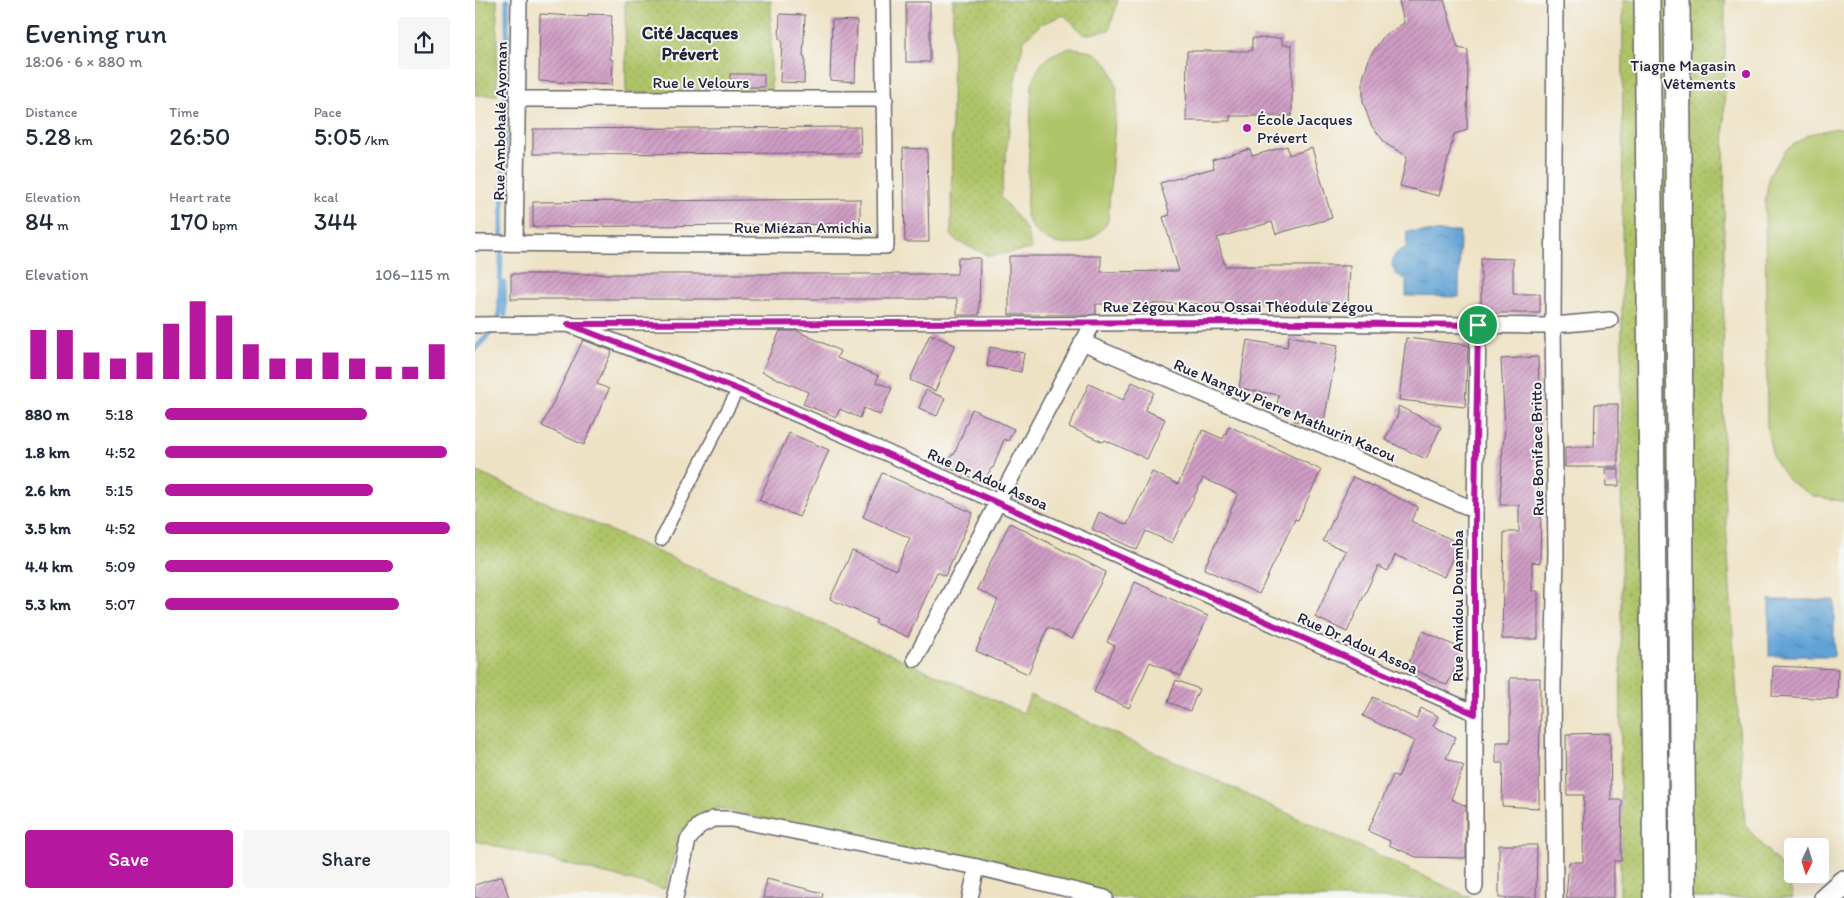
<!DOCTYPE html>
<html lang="en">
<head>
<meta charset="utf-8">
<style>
  body { margin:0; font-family:Itim,sans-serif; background:#f6f6f7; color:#1f2937; height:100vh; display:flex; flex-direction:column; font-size:19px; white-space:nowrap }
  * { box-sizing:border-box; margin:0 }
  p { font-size:16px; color:#747a83 }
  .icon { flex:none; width:28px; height:28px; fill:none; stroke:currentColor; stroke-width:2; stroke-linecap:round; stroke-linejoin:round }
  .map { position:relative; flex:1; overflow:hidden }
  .details { display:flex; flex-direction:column; background:#fff; width:475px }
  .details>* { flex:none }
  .needle { width:32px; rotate:184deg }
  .tools { position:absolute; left:1309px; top:838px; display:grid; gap:10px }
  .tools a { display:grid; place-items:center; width:45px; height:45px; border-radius:5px; background:#fff; box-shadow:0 5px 20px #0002; font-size:25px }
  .pin { position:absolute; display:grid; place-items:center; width:42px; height:42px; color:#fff; margin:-21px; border:2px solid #fff; border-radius:50%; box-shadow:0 1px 5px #0007 }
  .round { display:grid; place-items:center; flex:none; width:52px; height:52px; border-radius:5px; background:#f6f6f7 }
  .summary { display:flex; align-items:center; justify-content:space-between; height:85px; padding:0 25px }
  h1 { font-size:28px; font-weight:600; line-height:38px }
  .metrics { display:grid; grid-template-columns:repeat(3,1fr); gap:8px; height:85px; padding:5px 25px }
  .metrics div { display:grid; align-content:center }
  .metrics b { font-size:25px; font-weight:600 }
  .metrics small { font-size:14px; font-weight:400 }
  .metrics p { font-size:14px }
  .chart { height:140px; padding:10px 25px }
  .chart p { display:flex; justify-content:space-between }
  .chart svg { width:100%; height:90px; margin-top:5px; stroke:#b5179e; stroke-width:6 }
  .action { display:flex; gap:10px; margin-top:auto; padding:10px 25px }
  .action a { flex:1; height:58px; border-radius:5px; background:#b5179e; color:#fff; font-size:20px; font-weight:600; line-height:58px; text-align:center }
  .action a+a { background:#f6f6f7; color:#1f2937 }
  ul { padding:0 25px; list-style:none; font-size:16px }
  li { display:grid; grid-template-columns:80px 60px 1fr; align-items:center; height:38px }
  li i { height:12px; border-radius:6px; background:#b5179e }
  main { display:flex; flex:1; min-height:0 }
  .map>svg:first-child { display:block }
  .grass { fill:url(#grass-dots); stroke:#687352 }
  .pitch { fill:#afc468; stroke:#687352 }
  .water { fill:url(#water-ripples); stroke:#426288 }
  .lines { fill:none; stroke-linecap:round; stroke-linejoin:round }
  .stream { stroke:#62a3d5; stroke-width:5 }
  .building { fill:url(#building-hatch) }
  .pedestrian-casing { stroke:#69656b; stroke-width:14 }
  .minor-casing { stroke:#69656b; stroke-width:18 }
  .trunk-casing { stroke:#69656b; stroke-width:28 }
  .pedestrian { stroke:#fff; stroke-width:11 }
  .minor { stroke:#fff; stroke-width:15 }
  .trunk { stroke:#fff; stroke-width:25 }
  .route-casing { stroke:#fff; stroke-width:10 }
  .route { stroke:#b5179e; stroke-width:6 }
  .poi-dot { fill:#b5179e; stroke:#f6f6f2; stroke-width:2 }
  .labels { text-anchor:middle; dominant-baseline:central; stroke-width:4; stroke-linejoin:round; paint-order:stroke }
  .poi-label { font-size:16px; fill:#22223b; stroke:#f6f6f2; text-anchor:end }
  .street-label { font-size:16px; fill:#22223b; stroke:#f6f6f2 }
  .neighbourhood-label { font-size:18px; font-weight:bold; fill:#22223b; stroke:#f6f6f2 }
</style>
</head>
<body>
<main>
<section class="details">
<div class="summary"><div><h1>Evening run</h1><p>18:06 · 6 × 880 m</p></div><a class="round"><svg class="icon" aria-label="share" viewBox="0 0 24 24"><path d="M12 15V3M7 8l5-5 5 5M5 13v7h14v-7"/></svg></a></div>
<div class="metrics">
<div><p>Distance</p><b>5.28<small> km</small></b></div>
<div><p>Time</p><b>26:50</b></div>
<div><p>Pace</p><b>5:05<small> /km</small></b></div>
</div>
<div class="metrics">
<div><p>Elevation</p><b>84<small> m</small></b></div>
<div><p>Heart rate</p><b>170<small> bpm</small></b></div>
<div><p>kcal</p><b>344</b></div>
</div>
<div class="chart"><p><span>Elevation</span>106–115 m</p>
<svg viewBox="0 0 160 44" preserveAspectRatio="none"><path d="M5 44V20M15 44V20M25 44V31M35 44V34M45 44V31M55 44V17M65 44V6M75 44V13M85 44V27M95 44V34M105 44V34M115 44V31M125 44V34M135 44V38M145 44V38M155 44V27"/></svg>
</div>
<ul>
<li><b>880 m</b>5:18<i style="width:71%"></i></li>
<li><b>1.8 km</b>4:52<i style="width:99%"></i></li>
<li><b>2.6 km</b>5:15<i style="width:73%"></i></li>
<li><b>3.5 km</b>4:52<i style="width:100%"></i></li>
<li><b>4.4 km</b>5:09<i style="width:80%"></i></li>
<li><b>5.3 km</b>5:07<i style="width:82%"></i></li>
</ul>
<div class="action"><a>Save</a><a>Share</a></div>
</section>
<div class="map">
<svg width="1369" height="898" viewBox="0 0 1369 898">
  <defs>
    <pattern id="grass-dots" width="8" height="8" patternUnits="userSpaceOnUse" patternTransform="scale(1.25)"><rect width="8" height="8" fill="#afc468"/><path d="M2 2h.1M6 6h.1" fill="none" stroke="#96a85b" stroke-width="1.8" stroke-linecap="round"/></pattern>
    <pattern id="water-ripples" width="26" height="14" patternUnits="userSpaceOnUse" patternTransform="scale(1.25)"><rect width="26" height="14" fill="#62a3d5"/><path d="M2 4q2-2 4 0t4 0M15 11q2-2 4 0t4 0" fill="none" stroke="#5084ae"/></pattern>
    <pattern id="building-hatch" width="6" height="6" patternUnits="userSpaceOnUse" patternTransform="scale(1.25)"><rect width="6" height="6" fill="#d09dc5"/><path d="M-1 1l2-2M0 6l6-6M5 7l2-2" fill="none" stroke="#a880a1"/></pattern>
  </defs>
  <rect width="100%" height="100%" fill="#f6f6f2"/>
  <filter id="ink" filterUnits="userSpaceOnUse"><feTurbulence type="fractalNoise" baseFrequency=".02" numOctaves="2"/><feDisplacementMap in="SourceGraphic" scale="10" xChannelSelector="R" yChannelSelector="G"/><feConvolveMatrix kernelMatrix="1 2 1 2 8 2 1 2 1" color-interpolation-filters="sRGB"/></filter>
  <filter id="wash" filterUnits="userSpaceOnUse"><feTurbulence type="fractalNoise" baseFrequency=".0096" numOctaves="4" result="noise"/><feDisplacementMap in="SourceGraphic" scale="20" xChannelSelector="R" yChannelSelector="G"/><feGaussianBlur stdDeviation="1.12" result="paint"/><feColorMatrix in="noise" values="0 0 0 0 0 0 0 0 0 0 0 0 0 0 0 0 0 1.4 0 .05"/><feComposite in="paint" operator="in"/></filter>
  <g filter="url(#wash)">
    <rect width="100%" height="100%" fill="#eee2c5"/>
    <!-- grass -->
    <g class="grass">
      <rect x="0" y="0" width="22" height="95"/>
      <polygon points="296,0 296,92 151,93 150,1"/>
      <polygon points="478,0 643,0 634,30 610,35 589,15 566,24 549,40 540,80 526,197 551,229 557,249 514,256 482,241 476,235"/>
      <polygon points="1148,0 1250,0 1248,474 1270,825 1312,873 1318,898 1145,898"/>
      <polygon points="0,471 548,713 556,695 996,898 625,898 243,808 204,835 190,889 0,841"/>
    </g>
    <!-- pitch -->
    <g class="pitch">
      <path d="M595 48C623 49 637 61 642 90L633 221C630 225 627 230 623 233 605 250 575 248 559 230 556 226 553 220 551 216L557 85C564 62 572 54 595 48Z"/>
      <polygon points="1362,128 1369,129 1369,501 1366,501 1338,496 1314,481 1298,458 1292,429 1290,202 1295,173 1311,150 1334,134"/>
    </g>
    <!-- water -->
    <g class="water">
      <path d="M932 231 985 232 984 297 931 296V279L922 275 917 266C917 255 922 251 931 248Z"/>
      <rect x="1294" y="600" width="65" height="56"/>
    </g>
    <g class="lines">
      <!-- stream -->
      <g class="stream">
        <polyline points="29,283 30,315"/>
        <polyline points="0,349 24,324 32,58 32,0"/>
      </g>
    </g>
    <g id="blocks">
      <!-- building -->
      <g class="building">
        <polygon points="924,0 969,0 983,48 993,50 992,130 979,134 964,196 925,186 932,156 911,144 896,125 888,102 888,78 895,56 909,36 929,23"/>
        <rect x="431" y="2" width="24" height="60"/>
        <polygon points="65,14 113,17 113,14 137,15 135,59 138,60 137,85 64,81"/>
        <polygon points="305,14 330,15 328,57 330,57 329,83 305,82 307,40 304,39"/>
        <polygon points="357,20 382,21 380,82 355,80"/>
        <polygon points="777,38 807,38 807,45 817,45 817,116 755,116 755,121 711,121 712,51 777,51"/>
        <rect x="255" y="74" width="34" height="13"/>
        <polygon points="385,127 386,153 58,154 58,129"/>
        <polygon points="812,146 814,155 837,148 857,218 801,234 797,222 742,238 750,266 875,266 873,303 621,304 621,314 613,315 534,315 534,256 626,256 626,272 704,271 688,217 695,215 685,183 739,168 737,160 775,149 777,156"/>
        <polygon points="428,148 452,149 454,242 430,242"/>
        <polygon points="385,199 385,224 58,227 58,202"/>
        <polygon points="483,258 505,258 504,315 482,315 482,299 36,299 36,274 482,274"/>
        <polygon points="1006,258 1038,259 1038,294 1065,294 1065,313 1006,313"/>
        <polygon points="305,331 322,331 357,347 365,351 362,358 404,376 401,382 417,388 405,415 389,408 385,418 365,409 361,417 328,404 333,392 287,372"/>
        <polygon points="455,334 480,345 460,391 435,380"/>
        <polygon points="814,336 863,345 848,426 819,421 821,411 801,408 804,395 764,388 772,340 812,347"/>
        <polygon points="931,338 993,345 990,407 924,400"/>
        <polygon points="108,340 137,351 122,384 134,389 109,445 67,426"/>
        <polygon points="515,347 549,353 546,372 512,366"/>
        <polygon points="1063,357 1065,429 1063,429 1059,468 1064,468 1063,511 1066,511 1065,563 1057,562 1057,591 1063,591 1063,639 1027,639 1029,532 1044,532 1044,505 1025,505 1027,456 1030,428 1026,359"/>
        <polygon points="657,382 679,392 670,410 690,419 672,459 630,440 628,442 594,427 614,384 648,400"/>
        <polygon points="451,390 470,398 462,416 444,408"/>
        <polygon points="1120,404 1143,404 1143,467 1090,467 1090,447 1119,447"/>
        <polygon points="923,406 966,427 951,459 910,440 923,414"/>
        <polygon points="497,409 539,429 533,441 529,439 518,468 516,468 509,483 472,467 477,454 479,455"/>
        <polygon points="754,426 846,470 823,520 820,519 784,594 729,569 763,494 728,478 697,543 671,531 662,550 617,529 624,512 652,525 677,472 703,484 728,430 748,439"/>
        <polygon points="314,433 354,450 324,517 284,500"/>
        <polygon points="1130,469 1144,469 1144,486 1131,486"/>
        <polygon points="407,473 498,513 470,576 462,572 433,637 400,623 402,620 355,599 377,551 421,570 435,538 388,517"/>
        <polygon points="878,477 943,507 936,521 984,543 969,577 920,555 913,571 903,566 872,632 840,617 871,551 848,541"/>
        <polygon points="535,523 631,572 597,639 573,627 553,674 501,651 523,600 502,589"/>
        <polygon points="660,582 733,616 706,676 675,662 654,708 619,692 640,646 632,642"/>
        <polygon points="948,631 989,650 972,685 932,666"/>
        <polygon points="1298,666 1363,669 1362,699 1297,696"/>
        <polygon points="1035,678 1065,678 1064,808 1027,806 1028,763 1021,763 1021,742 1035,742"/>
        <polygon points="701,680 724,689 715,711 693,702"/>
        <polygon points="898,697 941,719 946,708 963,716 958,726 981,737 971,758 989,766 976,799 991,806 991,858 941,857 914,845 915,841 893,831 918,775 923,777 939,741 888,716"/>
        <polygon points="1135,733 1136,800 1147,800 1146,861 1139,861 1139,898 1091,898 1094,862 1108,862 1109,795 1092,795 1091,734"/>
        <polygon points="1024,845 1062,845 1061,898 1024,898"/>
        <polygon points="27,876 34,898 0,898 0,885"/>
        <polygon points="292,879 348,893 347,898 288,898"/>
      </g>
    </g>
  </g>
  <g filter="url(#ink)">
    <use href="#blocks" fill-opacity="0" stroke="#69656b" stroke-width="1"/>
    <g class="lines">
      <defs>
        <g id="pedestrian">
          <polyline points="98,324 618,323"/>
          <polyline points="186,540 263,389"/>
        </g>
        <g id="minor">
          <polyline points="1080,0 1078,326 1081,553 1078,687 1080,898"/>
          <polyline points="43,99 410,99"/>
          <polyline points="0,243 411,246 408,0"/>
          <polyline points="40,243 44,0"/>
          <polyline points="0,325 93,324 263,389 403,449 1000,713"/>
          <polyline points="607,342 1000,510"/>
          <polyline points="440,659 618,323 753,322 1068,326 1135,320"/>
          <polyline points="1000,887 1000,510 1003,325"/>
          <polyline points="200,898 213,840 224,826 238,819 257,819 502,867 630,898"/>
          <polyline points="495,898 502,867"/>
        </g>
        <g id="trunk">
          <polyline points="1172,0 1181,898"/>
          <polyline points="1202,0 1208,898"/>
          <polyline points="1352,898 1369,883"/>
        </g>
      </defs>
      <!-- pedestrian casing -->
      <use href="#pedestrian" class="pedestrian-casing"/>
      <!-- minor casing -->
      <use href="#minor" class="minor-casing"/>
      <!-- trunk casing -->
      <use href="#trunk" class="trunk-casing"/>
      <!-- pedestrian -->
      <use href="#pedestrian" class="pedestrian"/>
      <!-- minor -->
      <use href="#minor" class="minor"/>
      <!-- trunk -->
      <use href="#trunk" class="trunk"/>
    </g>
  </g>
  <g class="lines" filter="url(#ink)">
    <defs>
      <polygon id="route" points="753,322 1003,325 1000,510 1000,714 403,450 262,389 93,324"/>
    </defs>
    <!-- route casing -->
    <use href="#route" class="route-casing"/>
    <!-- route -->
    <use href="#route" class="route"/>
  </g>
  <!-- markers -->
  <g class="poi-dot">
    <circle cx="1271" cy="74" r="5"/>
    <circle cx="772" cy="128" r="5"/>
  </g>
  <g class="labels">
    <!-- poi labels -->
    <g class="poi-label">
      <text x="1261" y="65">Tiagne Magasin<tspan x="1261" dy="18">Vêtements</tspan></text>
      <text x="782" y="119" text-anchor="start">École Jacques<tspan x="782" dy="18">Prévert</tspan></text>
    </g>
    <!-- street labels -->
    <g class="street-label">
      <text x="226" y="82">Rue le Velours</text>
      <text transform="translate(25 121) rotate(-89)">Rue Ambohalé Ayoman</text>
      <text x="328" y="227">Rue Miézan Amichia</text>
      <text x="763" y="306">Rue Zégou Kacou Ossai Théodule Zégou</text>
      <text transform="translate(810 410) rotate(23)">Rue Nanguy Pierre Mathurin Kacou</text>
      <text transform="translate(1062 449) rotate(-91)">Rue Boniface Britto</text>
      <text transform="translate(513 479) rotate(24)">Rue Dr Adou Assoa</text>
      <text transform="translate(982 606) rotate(-90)">Rue Amidou Douamba</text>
      <text transform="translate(883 643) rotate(24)">Rue Dr Adou Assoa</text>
    </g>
    <!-- neighbourhood labels -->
    <g class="neighbourhood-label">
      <text x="215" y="33">Cité Jacques<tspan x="215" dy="21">Prévert</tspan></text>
    </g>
  </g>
</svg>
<div class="tools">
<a><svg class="needle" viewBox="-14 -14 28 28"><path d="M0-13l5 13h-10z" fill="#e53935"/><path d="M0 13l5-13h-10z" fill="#747a83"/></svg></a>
</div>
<div class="pin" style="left:1003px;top:325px;background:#1e9e55"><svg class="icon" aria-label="arrive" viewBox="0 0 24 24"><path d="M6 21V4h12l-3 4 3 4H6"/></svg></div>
</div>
</main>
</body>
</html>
